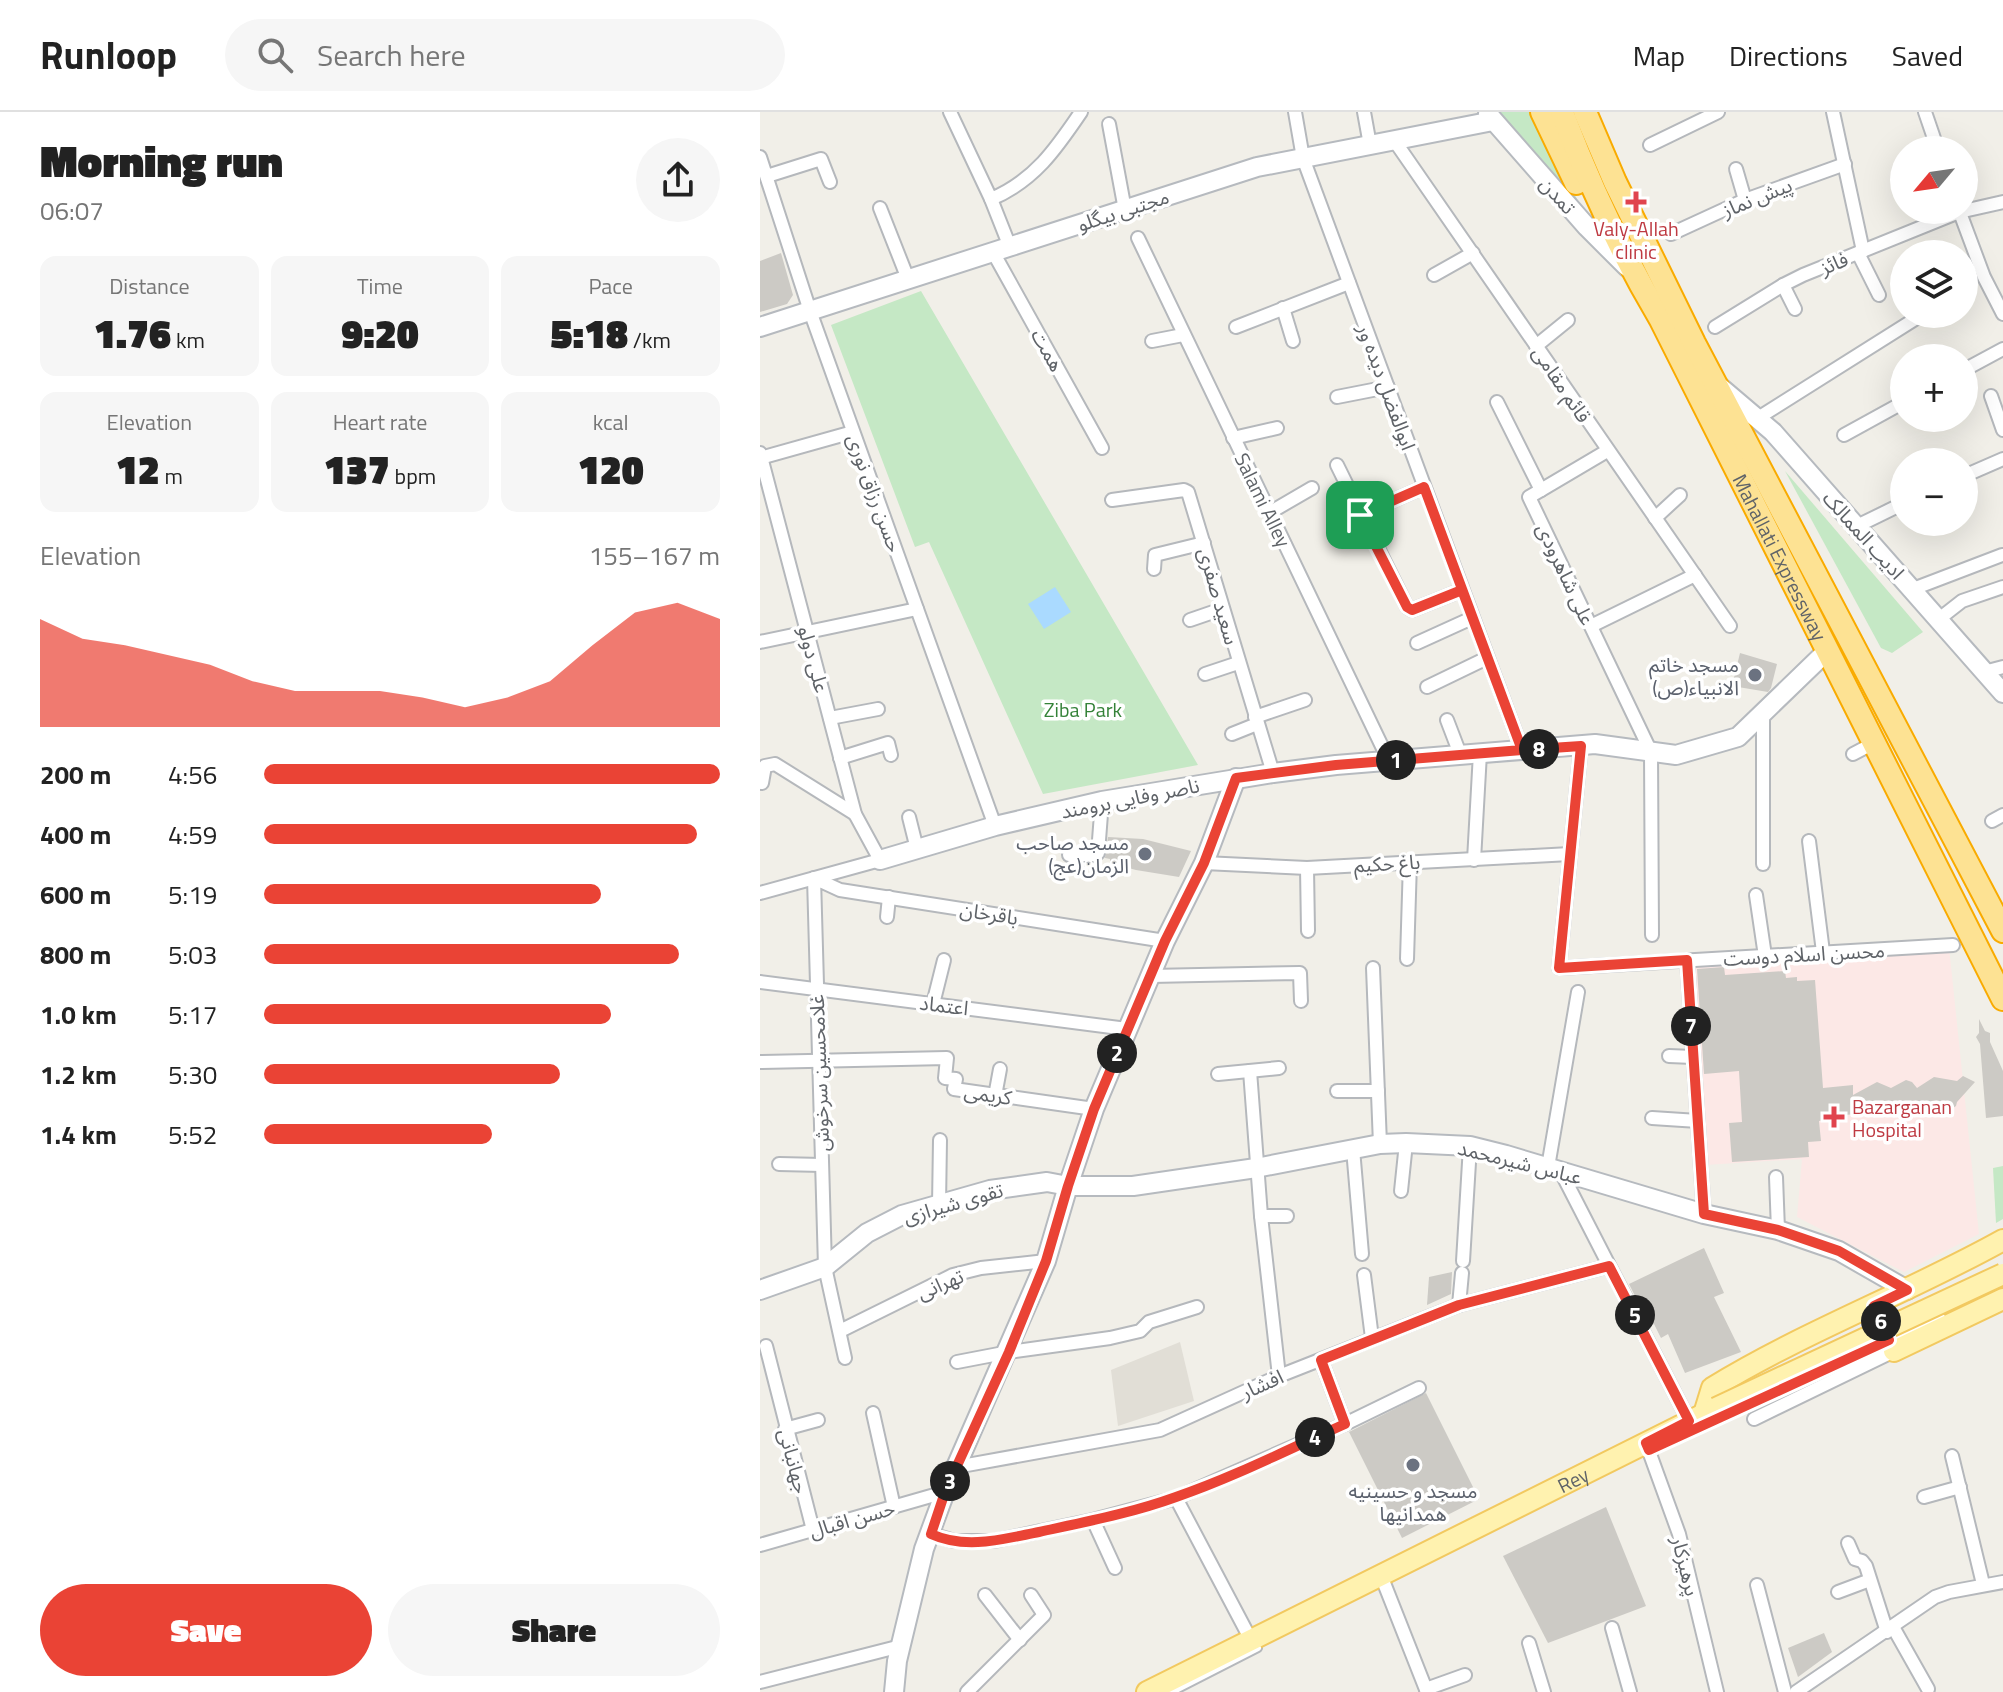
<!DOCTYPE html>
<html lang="en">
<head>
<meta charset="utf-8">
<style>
  body { margin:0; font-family:"Titillium Web","Noto Sans Arabic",sans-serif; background:#f6f6f6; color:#222; height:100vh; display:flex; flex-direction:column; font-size:30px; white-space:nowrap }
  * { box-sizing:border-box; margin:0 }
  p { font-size:26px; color:#767676 }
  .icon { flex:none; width:44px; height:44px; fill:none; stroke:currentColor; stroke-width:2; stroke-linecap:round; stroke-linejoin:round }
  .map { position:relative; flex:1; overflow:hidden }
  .panel { display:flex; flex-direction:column; background:#fff; width:760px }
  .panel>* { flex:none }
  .needle { width:52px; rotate:241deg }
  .tools { position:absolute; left:1130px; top:24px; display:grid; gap:16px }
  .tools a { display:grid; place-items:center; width:88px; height:88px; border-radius:50%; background:#fff; box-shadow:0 8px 32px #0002; font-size:40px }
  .pin { position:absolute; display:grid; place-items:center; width:68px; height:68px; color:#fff; margin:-34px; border-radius:16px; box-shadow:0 4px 12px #0006 }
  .km { position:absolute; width:40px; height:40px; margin:-20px; border-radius:50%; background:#222; color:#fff; font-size:22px; line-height:40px; text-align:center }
  .round { display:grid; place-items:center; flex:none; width:84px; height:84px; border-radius:42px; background:#f6f6f6 }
  .summary { display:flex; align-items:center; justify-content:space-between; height:136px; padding:0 40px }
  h1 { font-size:44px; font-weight:800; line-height:60px }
  .metrics { display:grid; grid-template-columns:repeat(3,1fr); gap:12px; height:136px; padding:8px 40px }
  .metrics div { display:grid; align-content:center; border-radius:16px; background:#f6f6f6; text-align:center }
  .metrics b { font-size:40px; font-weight:800 }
  .metrics small { font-size:22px; font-weight:400 }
  .metrics p { font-size:22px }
  .chart { height:224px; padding:16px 40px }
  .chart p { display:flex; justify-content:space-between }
  .chart svg { width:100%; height:144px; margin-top:8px; fill:#ea4335; opacity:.7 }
  .button { display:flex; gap:16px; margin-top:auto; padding:16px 40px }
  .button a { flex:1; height:92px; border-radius:48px; background:#ea4335; color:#fff; font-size:32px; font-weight:800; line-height:92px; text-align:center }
  .button a+a { background:#f6f6f6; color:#222 }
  ul { padding:0 40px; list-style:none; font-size:26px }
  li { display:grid; grid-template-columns:128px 96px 1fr; align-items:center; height:60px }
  li i { height:20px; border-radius:10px; background:#ea4335 }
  header { display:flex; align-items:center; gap:48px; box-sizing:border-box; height:112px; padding:0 40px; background:#fff; border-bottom:2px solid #e0e0e0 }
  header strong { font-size:38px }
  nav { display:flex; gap:44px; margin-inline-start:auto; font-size:28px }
  .search { width:560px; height:72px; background:#f6f6f6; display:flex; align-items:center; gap:20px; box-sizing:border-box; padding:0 28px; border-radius:44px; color:#767676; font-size:30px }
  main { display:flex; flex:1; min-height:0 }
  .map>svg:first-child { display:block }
  .education { fill:#e1ded6 }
  .medical { fill:#fce8e6 }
  .green { fill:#c5e8c5 }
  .water { fill:#aadaff }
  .building { fill:#cccac5 }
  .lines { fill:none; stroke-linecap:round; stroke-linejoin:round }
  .lane-casing { stroke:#b5b8bc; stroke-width:10 }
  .street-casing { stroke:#b5b8bc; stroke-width:16 }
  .secondary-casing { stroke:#b6babf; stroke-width:22 }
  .primary-casing { stroke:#f2c960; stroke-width:24 }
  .highway-casing { stroke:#f9ab00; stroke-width:26 }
  .lane { stroke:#fff; stroke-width:6 }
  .street { stroke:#fff; stroke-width:12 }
  .secondary { stroke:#fff; stroke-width:18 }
  .primary { stroke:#fff2af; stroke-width:20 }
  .highway { stroke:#fde293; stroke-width:22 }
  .primary-bridge-casing { stroke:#f2c960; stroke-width:24; stroke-linecap:butt }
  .primary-bridge { stroke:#fff2af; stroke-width:20 }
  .route-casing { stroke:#fff; stroke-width:16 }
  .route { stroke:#ea4335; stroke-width:10 }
  .health-dot { fill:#e0444e; stroke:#fff; stroke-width:3 }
  .worship-dot { fill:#6b7280; stroke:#fff; stroke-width:3 }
  .labels { text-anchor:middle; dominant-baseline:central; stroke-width:7; stroke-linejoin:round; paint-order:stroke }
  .street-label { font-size:20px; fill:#5f6368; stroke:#fff }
  .health-label { font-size:20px; fill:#be3a42; stroke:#fff }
  .worship-label { font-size:20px; fill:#5b616d; stroke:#fff; text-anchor:end }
  .park-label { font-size:20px; fill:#348238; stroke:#fff }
</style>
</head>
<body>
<header>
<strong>Runloop</strong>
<div class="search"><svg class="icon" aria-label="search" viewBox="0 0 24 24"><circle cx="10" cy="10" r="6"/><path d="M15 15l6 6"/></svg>Search here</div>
<nav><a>Map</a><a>Directions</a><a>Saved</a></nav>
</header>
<main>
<section class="panel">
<div class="summary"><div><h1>Morning run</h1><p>06:07</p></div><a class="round"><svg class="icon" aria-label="share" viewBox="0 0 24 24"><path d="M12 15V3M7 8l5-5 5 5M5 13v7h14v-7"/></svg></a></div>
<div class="metrics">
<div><p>Distance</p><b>1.76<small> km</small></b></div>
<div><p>Time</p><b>9:20</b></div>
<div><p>Pace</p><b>5:18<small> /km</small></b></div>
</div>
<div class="metrics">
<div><p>Elevation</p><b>12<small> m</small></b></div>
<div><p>Heart rate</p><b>137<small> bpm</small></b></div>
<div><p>kcal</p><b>120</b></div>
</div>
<div class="chart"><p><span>Elevation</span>155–167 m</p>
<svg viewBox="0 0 160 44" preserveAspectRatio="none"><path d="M0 44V11L10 17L20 19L30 22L40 25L50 30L60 33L70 33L80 33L90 35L100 38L110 35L120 30L130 19L140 9L150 6L160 11V44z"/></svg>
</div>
<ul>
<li><b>200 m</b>4:56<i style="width:100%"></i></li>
<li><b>400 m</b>4:59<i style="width:95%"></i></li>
<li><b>600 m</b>5:19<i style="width:74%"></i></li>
<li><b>800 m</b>5:03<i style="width:91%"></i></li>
<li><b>1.0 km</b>5:17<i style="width:76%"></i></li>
<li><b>1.2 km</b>5:30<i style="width:65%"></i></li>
<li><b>1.4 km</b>5:52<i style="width:50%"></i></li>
</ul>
<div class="button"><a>Save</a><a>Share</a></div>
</section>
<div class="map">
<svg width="1243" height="1580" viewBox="0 0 1243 1580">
  <rect width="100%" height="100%" fill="#f1efe8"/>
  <!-- education -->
  <polygon class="education" points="420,1230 434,1289 358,1314 351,1258"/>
  <!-- medical -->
  <polygon class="medical" points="1189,835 1219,1122 1144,1160 1037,1105 1042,1047 945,1053 931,855"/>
  <!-- green -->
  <g class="green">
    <polygon points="740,0 773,0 789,38 832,113 820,93"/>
    <polygon points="161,179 438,653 283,682 169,430 155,435 71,213"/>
    <polygon points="1025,359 1163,520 1132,541 1121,536"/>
    <polygon points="1243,1054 1243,1107 1236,1111 1233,1056"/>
  </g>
  <!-- water -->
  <polygon class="water" points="295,475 311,500 284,517 268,492"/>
  <!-- building -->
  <g class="building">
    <polygon points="21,141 33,183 27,192 0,200 0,149"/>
    <polygon points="980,541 1017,552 1011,576 1008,580 972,574"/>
    <polygon points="348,725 383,727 431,739 419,765 376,758 350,751 350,747 345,746"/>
    <polygon points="964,855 965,863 1025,859 1026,866 1037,865 1037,869 1055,868 1063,976 1093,973 1093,983 1117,970 1131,976 1146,968 1152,970 1157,976 1174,965 1197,969 1203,964 1215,970 1197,990 1196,994 1190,998 1176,990 1162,1000 1143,990 1139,998 1133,1001 1127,1000 1123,991 1105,1004 1100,1002 1065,1004 1065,1008 1059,1009 1061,1029 1048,1030 1049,1045 972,1050 969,1011 982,1010 979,959 944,962 937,857"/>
    <polygon points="1219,907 1225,919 1230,921 1230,930 1243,959 1243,1004 1226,1006 1220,932 1216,925 1219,921"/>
    <polygon points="944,1136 964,1181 954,1185 981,1240 925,1261 908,1222 901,1226 894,1212 890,1214 869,1172"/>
    <polygon points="692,1160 691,1182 667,1193 669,1165"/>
    <polygon points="666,1281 719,1387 642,1426 589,1320"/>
    <polygon points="846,1395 886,1494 788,1531 743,1444"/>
    <polygon points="1064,1521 1072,1540 1038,1565 1028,1536"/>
  </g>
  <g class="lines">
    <defs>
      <g id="lane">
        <polyline points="937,1316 1182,1205"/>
        <polyline points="412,1580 498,1536"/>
      </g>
      <g id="street">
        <polyline points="190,0 231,87 250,135"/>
        <polyline points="535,0 543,46 762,638"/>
        <polyline points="604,0 610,33"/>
        <polyline points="1073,0 1103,139"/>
        <polyline points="1165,0 1178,38"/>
        <polyline points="349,12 365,98"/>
        <polyline points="634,28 970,514"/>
        <polyline points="890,33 958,0"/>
        <polyline points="0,45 50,199 235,714"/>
        <polyline points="976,57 985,88"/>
        <polyline points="7,64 61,47 70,70"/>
        <path d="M231 87C274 69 296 37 321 0"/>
        <polyline points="120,96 148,167"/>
        <polyline points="1199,98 1224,165 1243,202"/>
        <polyline points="911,122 985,88 1085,52"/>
        <polyline points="378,126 629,649"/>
        <polyline points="233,140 342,336"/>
        <polyline points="1098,141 1119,183"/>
        <polyline points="674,163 713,141"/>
        <polyline points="1023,173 1035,197"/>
        <polyline points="523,196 533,229"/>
        <polyline points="476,215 589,171"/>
        <polyline points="955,215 1023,173 1043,163 1199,100 1243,90"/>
        <polyline points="392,229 423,223"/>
        <polyline points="776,234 808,208"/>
        <polyline points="1204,258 1243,237"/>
        <polyline points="1231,284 1243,318"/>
        <polyline points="577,285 628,275"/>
        <polyline points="737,290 781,378 769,385 891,640 892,823"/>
        <polyline points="998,306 1163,202"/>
        <polyline points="1084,323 1144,290"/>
        <polyline points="473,326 517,316"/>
        <polyline points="0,341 95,702 120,748 0,781"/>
        <polyline points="0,346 93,320"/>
        <polyline points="577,353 647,495 652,498 702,478"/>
        <polyline points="1204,364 1243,347"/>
        <polyline points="781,378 847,339"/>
        <polyline points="352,388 424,378 428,380 513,661"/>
        <polyline points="509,401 552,376"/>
        <polyline points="600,403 664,375"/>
        <polyline points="895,406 920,383"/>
        <polyline points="1095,415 1144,391"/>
        <polyline points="394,457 395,443 444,431"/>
        <polyline points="1153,477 1242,443"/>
        <polyline points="1179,507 1202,489 1243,475"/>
        <polyline points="430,508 462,497"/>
        <polyline points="831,514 935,463"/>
        <polyline points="0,530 157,497"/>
        <polyline points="657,531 712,506"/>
        <polyline points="1224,560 1243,555"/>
        <polyline points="445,562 478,551"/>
        <polyline points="667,575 727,546"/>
        <polyline points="495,605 545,588"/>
        <polyline points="70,606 118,597"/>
        <polyline points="687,608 700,642"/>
        <polyline points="472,622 497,612"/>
        <polyline points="821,634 799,856 1193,833"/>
        <polyline points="1093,642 1114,631"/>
        <polyline points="80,646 128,631 131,643"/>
        <polyline points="2,671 5,654 15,652 95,702"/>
        <polyline points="149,705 157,737"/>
        <polyline points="1232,709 1243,703"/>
        <polyline points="1049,729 1063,840"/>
        <polyline points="309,743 335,743 338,741 342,689"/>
        <polyline points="714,748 720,641"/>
        <polyline points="444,751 547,756 810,742"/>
        <polyline points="1003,752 1003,600"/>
        <polyline points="547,756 548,819"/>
        <polyline points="996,783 1005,844"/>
        <polyline points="127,805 129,785"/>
        <polyline points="647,847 650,750"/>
        <polyline points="927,848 944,1102"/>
        <polyline points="613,856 620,1032"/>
        <polyline points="391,864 540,861 541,889"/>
        <polyline points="0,870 367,917"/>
        <polyline points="173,892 184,848"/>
        <polyline points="909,944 933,945"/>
        <polyline points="0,950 187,946 185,966 196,967 194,977 334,997"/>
        <polyline points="490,959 501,1104 519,1264"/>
        <polyline points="458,962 519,956"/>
        <polyline points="577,979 618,979"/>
        <polyline points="235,984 240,957"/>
        <polyline points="892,1006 938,1009"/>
        <polyline points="593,1037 602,1142"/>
        <polyline points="19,1052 62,1053"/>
        <polyline points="788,1055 818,880"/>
        <polyline points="800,1058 929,1309"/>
        <polyline points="1016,1065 1018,1118"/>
        <polyline points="641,1079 646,1031"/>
        <polyline points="179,1093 180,1028"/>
        <polyline points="501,1104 527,1104"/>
        <polyline points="703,1149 710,1034"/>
        <polyline points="604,1163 612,1226"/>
        <polyline points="699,1193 702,1161"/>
        <polyline points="80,1219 193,1163 221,1156 286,1149"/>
        <polyline points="6,1234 53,1418"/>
        <polyline points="85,1246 65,1155 54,766 80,778 405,829"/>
        <polyline points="561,1248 585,1312"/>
        <polyline points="197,1250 249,1240 350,1226 380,1219 389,1210 437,1195"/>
        <polyline points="113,1301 134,1395"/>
        <polyline points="994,1307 1134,1239"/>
        <polyline points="25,1317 58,1308"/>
        <polyline points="886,1331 919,1422 957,1580"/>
        <polyline points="1192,1344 1223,1472"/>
        <polyline points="196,1355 400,1318 519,1264 699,1193 849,1154"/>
        <polyline points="1164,1385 1200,1375"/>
        <polyline points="416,1386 491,1528"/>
        <polyline points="333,1408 355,1456"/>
        <polyline points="171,1422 194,1429 234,1429 333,1408 416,1386 585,1312 659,1276"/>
        <polyline points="1088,1431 1095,1447 1102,1449 1106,1454 1127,1520"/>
        <polyline points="0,1433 185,1380"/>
        <polyline points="624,1471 667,1580"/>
        <polyline points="997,1473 1025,1580"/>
        <polyline points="1078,1480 1110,1468"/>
        <polyline points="225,1483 260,1528"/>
        <polyline points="1133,1515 1168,1577"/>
        <polyline points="852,1516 870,1580"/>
        <polyline points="769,1531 784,1580"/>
        <polyline points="0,1570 141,1534"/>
        <polyline points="666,1577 705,1563"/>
        <polyline points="207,1580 284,1503 271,1483"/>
        <polyline points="1036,1580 1175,1485 1189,1480 1243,1470"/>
      </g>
      <g id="secondary">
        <polyline points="728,2 827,115 867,155"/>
        <polyline points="0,215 497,55 733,9"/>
        <polyline points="960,275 1013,320 1243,581"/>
        <polyline points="120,748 235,714 342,689 513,661 576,653 835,632 916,643 978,625 1067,539"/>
        <polyline points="0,1178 65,1155 107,1121 142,1103 230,1078 287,1070 308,1074 373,1074 496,1056 620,1032 646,1031 710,1034 746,1043 944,1102 1018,1118 1079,1139 1147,1178"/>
        <polyline points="134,1580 137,1549 164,1437 185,1380 286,1149 308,1074 334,997 405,829 444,751 476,666"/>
      </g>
      <g id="primary">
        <polyline points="1134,1239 1243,1187"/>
        <path d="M944 1302 952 1276C1045 1219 1148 1181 1243 1128"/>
        <path id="s1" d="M387 1580 956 1296"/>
      </g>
      <g id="highway">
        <polyline points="782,0 816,71"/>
        <path id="s2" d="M802 0C829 72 862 142 901 208L1243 887"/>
        <polyline points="825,0 855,70 934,231 1243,819"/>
      </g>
    </defs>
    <!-- lane casing -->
    <use href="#lane" class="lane-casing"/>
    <!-- street casing -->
    <use href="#street" class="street-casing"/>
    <!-- secondary casing -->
    <use href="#secondary" class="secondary-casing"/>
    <!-- primary casing -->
    <use href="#primary" class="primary-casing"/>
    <!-- highway casing -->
    <use href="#highway" class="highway-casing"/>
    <!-- lane -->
    <use href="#lane" class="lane"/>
    <!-- street -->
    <use href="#street" class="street"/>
    <!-- secondary -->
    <use href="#secondary" class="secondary"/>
    <!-- primary -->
    <use href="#primary" class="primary"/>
    <!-- highway -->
    <use href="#highway" class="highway"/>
    <defs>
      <polyline id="primary-bridge" points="956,1296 1243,1162"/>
    </defs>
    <!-- primary-bridge casing -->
    <use href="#primary-bridge" class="primary-bridge-casing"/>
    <!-- primary-bridge -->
    <use href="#primary-bridge" class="primary-bridge"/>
  </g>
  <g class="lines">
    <defs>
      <path id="route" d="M600 403 647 495 652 498 702 478 762 638 576 653 476 666 444 751 405 829 334 997 308 1074 286 1149 249 1240 185 1380 171 1422C206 1438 243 1427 279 1420 325 1410 372 1401 416 1385 474 1365 529 1337 585 1312L561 1248 699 1193 849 1154 929 1309 886 1331 889 1338 1129 1228 1114 1194 1147 1178 1079 1139 1018 1118 944 1102 927 848 799 856 821 634 762 638C729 551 697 463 664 375L600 403"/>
    </defs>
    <!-- route casing -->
    <use href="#route" class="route-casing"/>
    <!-- route -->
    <use href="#route" class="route"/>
  </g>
  <!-- markers -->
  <g class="health-dot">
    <path d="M872 78h8v8h8v8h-8v8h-8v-8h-8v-8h8z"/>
    <path d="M1070 993h8v8h8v8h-8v8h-8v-8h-8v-8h8z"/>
  </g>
  <g class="worship-dot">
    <circle cx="995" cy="563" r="8"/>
    <circle cx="385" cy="742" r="8"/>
    <circle cx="653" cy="1353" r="8"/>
  </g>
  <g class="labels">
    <!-- street labels -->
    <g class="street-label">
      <text transform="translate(798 83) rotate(48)">تمدن</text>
      <text transform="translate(997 85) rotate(-22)">پیش نماز</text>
      <text transform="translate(363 98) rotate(-18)">مجتبی بیگلو</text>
      <text transform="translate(1074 151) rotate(-22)">فائز</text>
      <text transform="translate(288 238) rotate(61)">همت</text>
      <text transform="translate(802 272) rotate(56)">قائم مقامی</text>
      <text transform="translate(627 275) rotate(70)">ابوالفضل دیده ور</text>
      <text transform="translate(115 381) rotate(70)">حسن رزاق نوری</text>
      <text transform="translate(503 388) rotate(64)">Salami Alley</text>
      <text transform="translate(1104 423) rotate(48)">ادیب الممالک</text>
      <text stroke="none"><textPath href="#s2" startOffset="496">Mahallati Expressway</textPath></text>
      <text transform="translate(806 462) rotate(65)">علی شاهرودی</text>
      <text transform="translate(459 484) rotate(74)">سعید صفری</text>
      <text transform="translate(54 547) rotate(75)">علی دولو</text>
      <text transform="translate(370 686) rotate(-11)">ناصر وفایی برومند</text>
      <text transform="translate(627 751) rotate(-3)">باغ حکیم</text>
      <text transform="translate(229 801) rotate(9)">باقرخان</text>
      <text transform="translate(1044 842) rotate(-3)">محسن اسلام دوست</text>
      <text transform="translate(184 893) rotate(7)">اعتماد</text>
      <text transform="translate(59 961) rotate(-92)">غلامحسین سرخوش</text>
      <text transform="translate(228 982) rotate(9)">کریمی</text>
      <text transform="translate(760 1050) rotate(14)">عباس شیرمحمد</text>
      <text transform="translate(193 1091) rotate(-16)">تقوی شیرازی</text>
      <text transform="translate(180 1172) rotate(-23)">تهرانی</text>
      <text transform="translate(502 1272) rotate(-24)">افشار</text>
      <text transform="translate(34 1349) rotate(75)">جهانبانی</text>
      <text stroke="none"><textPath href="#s1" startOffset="476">Rey</textPath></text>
      <text transform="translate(92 1407) rotate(-16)">حسن اقبال</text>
      <text transform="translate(926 1454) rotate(76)">پرهیزکار</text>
    </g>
    <!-- health labels -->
    <g class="health-label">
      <text x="876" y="116">Valy-Allah<tspan x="876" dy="23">clinic</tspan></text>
      <text x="1092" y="994" text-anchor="start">Bazarganan<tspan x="1092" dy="23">Hospital</tspan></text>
    </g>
    <!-- worship labels -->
    <g class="worship-label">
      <text x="979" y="552">مسجد خاتم<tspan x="979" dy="23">الانبیاء(ص)</tspan></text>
      <text x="369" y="730">مسجد صاحب<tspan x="369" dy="23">الزمان(عج)</tspan></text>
      <text x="653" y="1378" text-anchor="middle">مسجد و حسینیه<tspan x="653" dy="23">همدانیها</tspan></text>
    </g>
    <!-- park labels -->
    <g class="park-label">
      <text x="323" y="597">Ziba Park</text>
    </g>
  </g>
</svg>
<div class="tools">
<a><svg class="needle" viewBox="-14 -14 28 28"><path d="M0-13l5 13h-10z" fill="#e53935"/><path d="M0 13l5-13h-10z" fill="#767676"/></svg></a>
<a><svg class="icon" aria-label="layers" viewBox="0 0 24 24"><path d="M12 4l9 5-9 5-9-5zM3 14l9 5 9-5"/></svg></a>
<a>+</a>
<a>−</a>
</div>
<div class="pin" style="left:600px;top:403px;background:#1e9e55"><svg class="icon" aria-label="arrive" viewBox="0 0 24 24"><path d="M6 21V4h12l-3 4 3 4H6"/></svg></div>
<b class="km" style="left:636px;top:648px">1</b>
<b class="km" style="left:357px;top:941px">2</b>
<b class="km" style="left:190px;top:1369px">3</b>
<b class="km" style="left:555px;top:1325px">4</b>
<b class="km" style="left:875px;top:1203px">5</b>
<b class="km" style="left:1121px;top:1209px">6</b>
<b class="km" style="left:931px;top:914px">7</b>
<b class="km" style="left:779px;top:637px">8</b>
</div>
</main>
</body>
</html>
